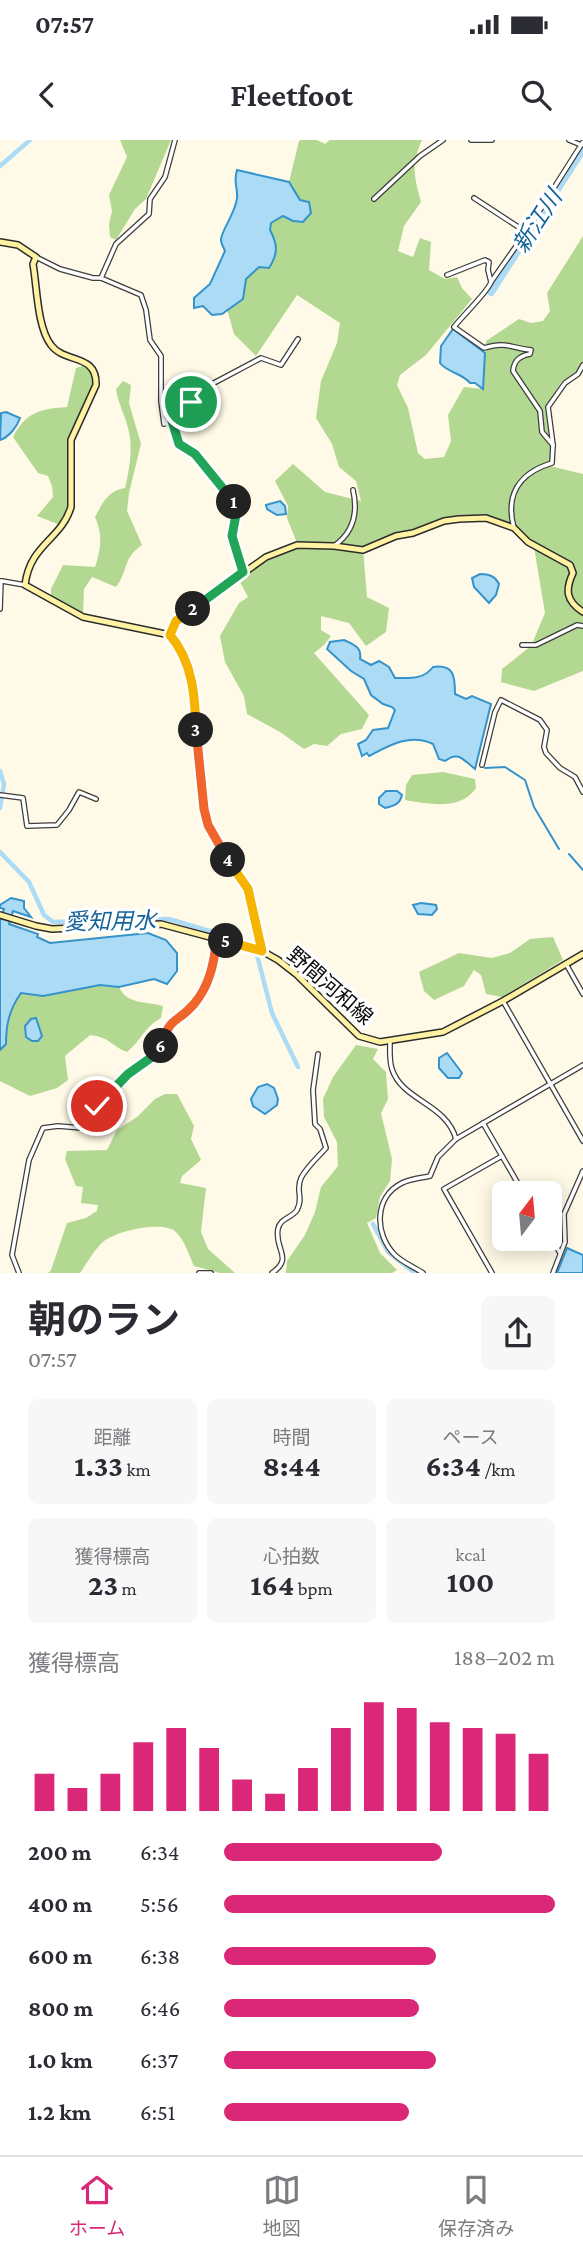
<!DOCTYPE html>
<html lang="ja">
<head>
<meta charset="utf-8">
<style>
  body { margin:0; font-family:"Crimson Pro","Noto Sans JP",serif; background:#f7f7f7; color:#2b2b33; height:100vh; display:flex; flex-direction:column; font-size:26px; white-space:nowrap }
  * { box-sizing:border-box; margin:0 }
  p { font-size:23px; color:#7c7c81 }
  .icon { flex:none; width:38px; height:38px; fill:none; stroke:currentColor; stroke-width:2; stroke-linecap:round; stroke-linejoin:round }
  .map { position:relative; height:1133px; overflow:hidden }
  .sheet { display:flex; flex-direction:column; background:#fff; flex:1 }
  .sheet>* { flex:none }
  .needle { width:46px; rotate:16deg }
  .tools { position:absolute; left:492px; top:1041px; display:grid; gap:14px }
  .tools a { display:grid; place-items:center; width:70px; height:70px; border-radius:10px; background:#fff; box-shadow:0 4px 18px #0003; font-size:35px }
  .pin { position:absolute; display:grid; place-items:center; width:60px; height:60px; color:#fff; margin:-30px; border:4px solid #fff; border-radius:50%; box-shadow:0 2px 7px #0007 }
  .km { position:absolute; width:35px; height:35px; margin:-18px; border-radius:50%; background:#222; color:#fff; font-size:19px; line-height:35px; text-align:center }
  .round { display:grid; place-items:center; flex:none; width:74px; height:74px; border-radius:10px; background:#f7f7f7 }
  .summary { display:flex; align-items:center; justify-content:space-between; height:119px; padding:0 28px }
  h1 { font-size:38px; font-weight:700; line-height:52px }
  .stats { display:grid; grid-template-columns:repeat(3,1fr); gap:10px; height:119px; padding:7px 28px }
  .stats div { display:grid; align-content:center; border-radius:10px; background:#f7f7f7; text-align:center }
  .stats b { font-size:30px; font-weight:700 }
  .stats small { font-size:19px; font-weight:400 }
  .stats p { font-size:19px }
  .chart { height:196px; padding:14px 28px }
  .chart p { display:flex; justify-content:space-between }
  .chart svg { width:100%; height:126px; margin-top:7px; stroke:#db2777; stroke-width:6 }
  ul { padding:0 28px; list-style:none; font-size:23px }
  li { display:grid; grid-template-columns:112px 84px 1fr; align-items:center; height:52px }
  li i { height:18px; border-radius:9px; background:#db2777 }
  .status { display:flex; justify-content:space-between; align-items:center; height:49px; padding:0 35px; background:#fff; direction:ltr }
  .status svg { height:19px; fill:currentColor }
  header { display:flex; justify-content:space-between; align-items:center; height:91px; padding:0 28px; background:#fff; font-size:32px; font-weight:700 }
  .tab-bar { display:flex; justify-content:space-around; align-items:center; height:98px; border-top:2px solid #e1e1e2; background:#fff; font-size:19px; color:#7c7c81 }
  .tab-bar a { display:grid; justify-items:center; gap:4px }
  .tab-bar .active { color:#db2777 }
  .map>svg:first-child { display:block }
  .forest { fill:#b3d892 }
  .water { fill:#acdcf5; stroke:#3493cc; stroke-width:2 }
  .lines { fill:none; stroke-linecap:round; stroke-linejoin:round }
  .stream { stroke:#3493cc; stroke-width:2 }
  .canal { stroke:#acdcf5; stroke-width:4.5 }
  .river { stroke:#acdcf5; stroke-width:8 }
  .street-casing { stroke:#3d3d3d; stroke-width:6 }
  .secondary-casing { stroke:#2c2c2c; stroke-width:8 }
  .street { stroke:#fff; stroke-width:3.5 }
  .secondary { stroke:#fff2a2; stroke-width:5 }
  .split-1-casing { stroke:#fff; stroke-width:14 }
  .split-2-casing { stroke:#fff; stroke-width:14 }
  .split-3-casing { stroke:#fff; stroke-width:14 }
  .split-4-casing { stroke:#fff; stroke-width:14 }
  .split-5-casing { stroke:#fff; stroke-width:14 }
  .split-6-casing { stroke:#fff; stroke-width:14 }
  .split-7-casing { stroke:#fff; stroke-width:14 }
  .split-1 { stroke:#22a559; stroke-width:9 }
  .split-2 { stroke:#22a559; stroke-width:9 }
  .split-3 { stroke:#f5b400; stroke-width:9 }
  .split-4 { stroke:#f0652b; stroke-width:9 }
  .split-5 { stroke:#f5b400; stroke-width:9 }
  .split-6 { stroke:#f0652b; stroke-width:9 }
  .split-7 { stroke:#22a559; stroke-width:9 }
  .labels { text-anchor:middle; dominant-baseline:central; stroke-width:7; stroke-linejoin:round; paint-order:stroke }
  .street-label { font-size:21px; fill:#0a0a0a; stroke:#fff }
  .water-label { font-size:23px; font-style:italic; fill:#166399; stroke:#fff }
</style>
</head>
<body>
<div class="status"><b>07:57</b><svg viewBox="0 0 49 12"><path d="M0 12V9h3v3zM5 12V6h3v6zM10 12V3h3v9zM15 12V0h3v12zM26 1h20v11H26zM47 4h2v5h-2z"/></svg></div>
<header><svg class="icon" aria-label="back" viewBox="0 0 24 24"><path d="M15 5l-7 7 7 7"/></svg>Fleetfoot<svg class="icon" aria-label="search" viewBox="0 0 24 24"><circle cx="10" cy="10" r="6"/><path d="M15 15l6 6"/></svg></header>
<div class="map">
<svg width="583" height="1133" viewBox="0 0 583 1133">
  <rect width="100%" height="100%" fill="#fffae7"/>
  <!-- forest -->
  <g class="forest">
    <polygon points="120,0 171,0 146,59 135,69 116,100 110,97 109,84 112,71 109,55 127,17"/>
    <path d="M301 0H317L325 4 330 0H422C411 24 414 37 421 62L404 86 398 111 413 117 420 98 431 102 429 130 445 139 457 137 462 148 472 159 426 215 400 235 397 245 408 268 418 313 425 319 444 317 451 301 448 275 464 247 483 249 486 201 519 179 531 183 543 181 550 171 547 153 583 96V221L577 232 562 241 545 267 550 306V326L583 334V531L534 551 501 542 502 529 531 506 545 473 534 407 517 387 486 375 458 376 443 378 363 408 367 457 389 468 386 492 366 506 349 483 321 476V490L331 496 324 505 314 513 369 575 362 589 341 594 327 606 314 604 304 609 280 592 247 574 244 556 225 522 220 496 239 463 248 457 239 440 268 420 299 408 287 378 288 366 275 341 293 324 325 352 361 361 356 341 339 327 332 304 316 278 321 241 337 203 340 183 297 155 256 216 234 194 227 169 243 159 246 139 260 127 275 99 270 90 271 83 284 76 293 81 300 60 289 42 299 1Z"/>
    <path d="M86 225 93 234V245L69 299V367L60 385 37 376 53 357 52 346 48 336 38 333 13 297C26 272 40 269 67 267L76 228Z"/>
    <path d="M123 241 131 245 129 263 141 304 129 353 127 371 142 405C122 419 129 430 116 447L92 437 84 449 83 473 51 456V449L63 425 95 427C101 409 103 395 95 377 102 364 108 350 125 348 129 331 133 309 129 292 126 277 118 264 116 249Z"/>
    <path d="M443 632 475 639 476 648C461 671 428 664 405 660L406 645 412 635Z"/>
    <polygon points="553,797 563,820 502,857 486,854 481,835 474,830 464,846 434,860 424,851 419,832 459,813 492,818 510,813 530,799"/>
    <path d="M100 845 119 847C127 865 146 861 163 866L161 878C142 889 143 899 127 912 109 905 112 898 90 895L65 916 68 940 57 948 30 956 0 941V910L6 904C6 885 9 870 21 853L43 856Z"/>
    <polygon points="356,905 378,909 373,919 386,932 388,959 381,973 392,1019 390,1041 380,1057 376,1078 367,1083 380,1113 397,1130 392,1133 286,1133 287,1121 305,1095 315,1072 321,1047 338,1026 337,1002 324,977 323,959 333,937"/>
    <path d="M165 954H177L194 986 191 999 201 1020 182 1036 180 1043 206 1048 201 1092 208 1109 235 1133H220L194 1126C189 1115 185 1101 176 1092 164 1080 115 1091 103 1102 94 1110 87 1123 80 1133H48L51 1130 67 1083 86 1078 97 1071 98 1065 81 1063 83 1047 76 1046 65 1019 67 1011 107 1010 117 990 137 977 155 959Z"/>
  </g>
  <!-- water -->
  <g class="water">
    <path d="M237 30 289 42 300 60 309 62 311 73 303 82 293 81 283 76 271 83 270 90C278 105 278 114 269 128L259 127 246 139 243 159 222 174 212 175 203 166 194 168V158L210 144 225 111C224 108 221 104 221 100 220 93 236 72 237 58 238 46 233 44 237 30Z"/>
    <path d="M453 189 485 213 483 249 475 243H470C462 233 448 233 440 223L441 206Z"/>
    <path d="M6 272 20 278C17 287 9 297 0 300L1 273Z"/>
    <polygon points="280,361 285,366 286,374 277,375 267,369 266,365"/>
    <path d="M480 434C489 434 495 436 499 444L496 455 489 463 474 447 472 438Z"/>
    <path d="M344 500C354 505 362 507 360 519L371 525 379 521 389 527 395 538C410 538 423 540 433 527 454 524 455 536 455 554L466 559 472 556 491 564 475 629C464 621 459 610 445 621L439 619 433 604C410 593 390 605 369 616L367 613 362 616 358 604 366 600 373 590 388 588 395 570 392 567 383 564 371 555 364 539 351 531 327 509 330 502Z"/>
    <path d="M386 651H397L402 655C400 664 394 666 385 668L379 664V658Z"/>
    <path d="M11 758 24 761V768L31 777 13 771 9 784 38 794 37 797 50 803 148 793 166 800 177 813V831L167 844 154 839 119 847 100 845 43 856 21 853C9 870 6 885 6 904L0 910V781L4 769 0 768V765Z"/>
    <polygon points="421,763 436,765 437,769 432,775 418,774 413,765"/>
    <polygon points="36,878 42,896 38,901 32,901 26,897 25,886 31,879"/>
    <polygon points="447,913 462,933 459,938 448,938 439,928 439,918"/>
    <polygon points="267,944 274,948 278,959 277,965 265,974 253,966 251,959 258,947"/>
    <polygon points="567,1108 583,1115 583,1133 557,1133"/>
  </g>
  <g class="lines">
    <!-- stream -->
    <g class="stream">
      <polyline points="485,628 505,627 525,640 534,667 559,709"/>
      <polyline points="569,714 583,730"/>
    </g>
    <!-- canal -->
    <g class="canal">
      <polyline points="0,26 30,0"/>
      <polyline points="0,631 4,644 0,668"/>
      <polyline points="0,712 29,742 44,775 53,782 169,779 253,804"/>
      <polyline points="257,815 272,873 298,927"/>
      <polyline points="373,1084 388,1112 415,1133"/>
    </g>
    <!-- river -->
    <polyline class="river" points="491,152 583,9"/>
    <defs>
      <g id="street">
        <polyline points="471,0 492,0"/>
        <polyline points="569,0 581,5"/>
        <polyline points="474,58 526,92"/>
        <polyline points="374,59 420,16 443,0"/>
        <polyline points="36,117 60,129 93,138 101,138 141,155 146,170 150,200 161,216 161,261 164,284 172,281"/>
        <polyline points="447,135 485,120 489,122 488,130 491,142"/>
        <polyline points="101,138 116,104 149,74 150,59 165,37 175,0"/>
        <path d="M553 305 542 292 540 271 513 231C514 220 520 216 530 214L531 210C510 208 507 201 484 208L454 187C462 176 488 152 491 142L526 92 583 2"/>
        <path d="M514 388C505 355 519 333 552 323L553 305 548 267 565 243 578 234 583 225"/>
        <path d="M334 406C354 392 358 372 353 350"/>
        <polyline points="243,431 231,396 238,364 231,360 195,314 179,304 172,281 174,268 191,262 212,244 261,218 281,225 298,199"/>
        <polyline points="2,441 25,445"/>
        <polyline points="0,469 1,441"/>
        <path d="M170 495C207 538 194 615 203 668 209 699 234 720 248 748 255 764 258 793 262 811"/>
        <polyline points="522,505 536,505 577,485 583,486"/>
        <polyline points="482,625 495,572 501,560 503,561 540,580 547,590 544,607 546,613 560,628 575,637 583,652"/>
        <polyline points="0,655 23,658 27,686 57,685 69,670 79,652 96,659"/>
        <polyline points="566,824 583,854"/>
        <polyline points="503,861 583,1001"/>
        <path d="M390 901C390 909 389 921 392 929 402 961 446 963 456 999"/>
        <polyline points="483,983 524,1054"/>
        <polyline points="550,1095 560,1113"/>
        <polyline points="19,1133 12,1115 29,1020 43,988 58,986 82,988 97,966 129,934 159,912 170,883 192,866 209,843 217,798"/>
        <polyline points="199,1133 211,1133"/>
        <path d="M272 1133C294 1118 274 1109 278 1089 280 1078 292 1078 297 1070 304 1057 295 1051 301 1038 306 1028 318 1017 326 1008L320 989 315 984 313 950 318 914"/>
        <path d="M423 1133C414 1127 402 1122 395 1115 374 1094 374 1057 402 1043 410 1039 421 1038 430 1036L438 1017 456 999 583 925"/>
        <polyline points="492,1133 444,1049 502,1016"/>
        <polyline points="553,1133 565,1102 564,1074 583,1031"/>
      </g>
      <g id="secondary">
        <path d="M0 102 18 105 36 117 33 124C37 146 37 187 51 205 65 224 97 213 96 245L71 300V367C61 400 30 404 25 445L83 477 170 495 176 481 266 417 297 405 334 406 363 410 396 396 413 393 444 381 459 379 486 378 514 388 528 402 570 425 573 433C565 450 566 461 583 472"/>
        <polyline points="0,775 36,786 52,789 161,784 262,811 278,820 296,834 359,896 380,902 443,892 503,861 583,814"/>
      </g>
    </defs>
    <!-- street casing -->
    <use href="#street" class="street-casing"/>
    <!-- secondary casing -->
    <use href="#secondary" class="secondary-casing"/>
    <!-- street -->
    <use href="#street" class="street"/>
    <!-- secondary -->
    <use href="#secondary" class="secondary"/>
  </g>
  <g class="lines">
    <defs>
      <polyline id="split-1" points="191,262 174,268 172,281 179,304 195,314 234,362"/>
      <polyline id="split-2" points="193,469 243,432 232,396 238,364 234,362"/>
      <path id="split-3" d="M193 469 176 481 170 495C193 522 195 557 196 590"/>
      <polyline id="split-4" points="196,590 204,669 208,685 228,720"/>
      <polyline id="split-5" points="226,801 262,811 248,749 228,720"/>
      <path id="split-6" d="M161 906C171 874 176 885 194 864 210 845 214 823 217 798L226 801"/>
      <polyline id="split-7" points="97,966 128,934 159,912 161,906"/>
    </defs>
    <!-- split-1 casing -->
    <use href="#split-1" class="split-1-casing"/>
    <!-- split-2 casing -->
    <use href="#split-2" class="split-2-casing"/>
    <!-- split-3 casing -->
    <use href="#split-3" class="split-3-casing"/>
    <!-- split-4 casing -->
    <use href="#split-4" class="split-4-casing"/>
    <!-- split-5 casing -->
    <use href="#split-5" class="split-5-casing"/>
    <!-- split-6 casing -->
    <use href="#split-6" class="split-6-casing"/>
    <!-- split-7 casing -->
    <use href="#split-7" class="split-7-casing"/>
    <!-- split-1 -->
    <use href="#split-1" class="split-1"/>
    <!-- split-2 -->
    <use href="#split-2" class="split-2"/>
    <!-- split-3 -->
    <use href="#split-3" class="split-3"/>
    <!-- split-4 -->
    <use href="#split-4" class="split-4"/>
    <!-- split-5 -->
    <use href="#split-5" class="split-5"/>
    <!-- split-6 -->
    <use href="#split-6" class="split-6"/>
    <!-- split-7 -->
    <use href="#split-7" class="split-7"/>
  </g>
  <g class="labels">
    <!-- street labels -->
    <g class="street-label">
      <text transform="translate(330 846) rotate(41)">野間河和線</text>
    </g>
    <!-- water labels -->
    <g class="water-label">
      <text transform="translate(537 81) rotate(-57)">新江川</text>
      <text transform="translate(110 781) rotate(-1)">愛知用水</text>
    </g>
  </g>
</svg>
<div class="tools">
<a><svg class="needle" viewBox="-14 -14 28 28"><path d="M0-13l5 13h-10z" fill="#e53935"/><path d="M0 13l5-13h-10z" fill="#7c7c81"/></svg></a>
</div>
<div class="pin" style="left:191px;top:262px;background:#1e9e55"><svg class="icon" aria-label="arrive" viewBox="0 0 24 24"><path d="M6 21V4h12l-3 4 3 4H6"/></svg></div>
<div class="pin" style="left:97px;top:966px;background:#d93025"><svg class="icon" aria-label="check" viewBox="0 0 24 24"><path d="M5 12l5 5 9-10"/></svg></div>
<b class="km" style="left:234px;top:362px">1</b>
<b class="km" style="left:193px;top:469px">2</b>
<b class="km" style="left:196px;top:590px">3</b>
<b class="km" style="left:228px;top:720px">4</b>
<b class="km" style="left:226px;top:801px">5</b>
<b class="km" style="left:161px;top:906px">6</b>
</div>
<section class="sheet">
<div class="summary"><div><h1>朝のラン</h1><p>07:57</p></div><a class="round"><svg class="icon" aria-label="share" viewBox="0 0 24 24"><path d="M12 15V3M7 8l5-5 5 5M5 13v7h14v-7"/></svg></a></div>
<div class="stats">
<div><p>距離</p><b>1.33<small> km</small></b></div>
<div><p>時間</p><b>8:44</b></div>
<div><p>ペース</p><b>6:34<small> /km</small></b></div>
</div>
<div class="stats">
<div><p>獲得標高</p><b>23<small> m</small></b></div>
<div><p>心拍数</p><b>164<small> bpm</small></b></div>
<div><p>kcal</p><b>100</b></div>
</div>
<div class="chart"><p><span>獲得標高</span>188–202 m</p>
<svg viewBox="0 0 160 44" preserveAspectRatio="none"><path d="M5 44V31M15 44V36M25 44V31M35 44V20M45 44V15M55 44V22M65 44V33M75 44V38M85 44V29M95 44V15M105 44V6M115 44V8M125 44V13M135 44V15M145 44V17M155 44V24"/></svg>
</div>
<ul>
<li><b>200 m</b>6:34<i style="width:66%"></i></li>
<li><b>400 m</b>5:56<i style="width:100%"></i></li>
<li><b>600 m</b>6:38<i style="width:64%"></i></li>
<li><b>800 m</b>6:46<i style="width:59%"></i></li>
<li><b>1.0 km</b>6:37<i style="width:64%"></i></li>
<li><b>1.2 km</b>6:51<i style="width:56%"></i></li>
</ul>
</section>
<nav class="tab-bar">
<a class="active"><svg class="icon" aria-label="home" viewBox="0 0 24 24"><path d="M3 11l9-7 9 7M6 9v11h12V9"/></svg>ホーム</a>
<a><svg class="icon" aria-label="map" viewBox="0 0 24 24"><path d="M3 6l6-2 6 2 6-2v14l-6 2-6-2-6 2zM9 4v14M15 6v14"/></svg>地図</a>
<a><svg class="icon" aria-label="saved" viewBox="0 0 24 24"><path d="M7 4h10v16l-5-4-5 4z"/></svg>保存済み</a>
</nav>
</body>
</html>
